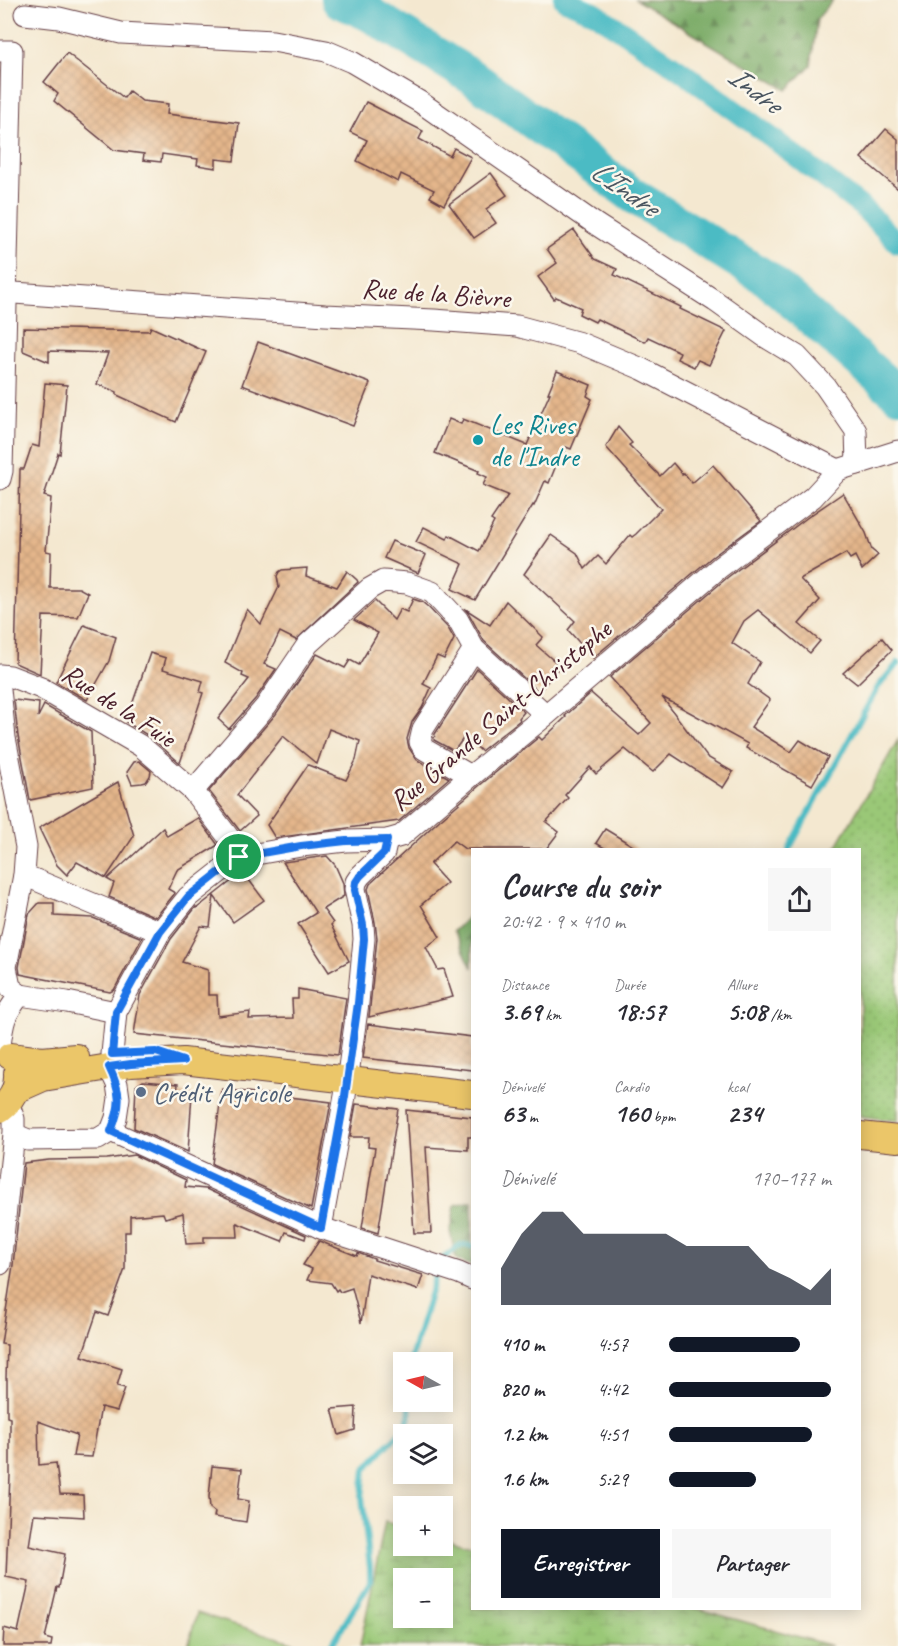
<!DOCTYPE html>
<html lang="fr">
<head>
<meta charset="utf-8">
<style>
  body { margin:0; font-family:Caveat,sans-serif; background:#f7f7f7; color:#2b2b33; height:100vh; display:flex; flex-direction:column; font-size:22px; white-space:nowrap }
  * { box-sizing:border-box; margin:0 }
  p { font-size:20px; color:#7c7c81 }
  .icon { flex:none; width:33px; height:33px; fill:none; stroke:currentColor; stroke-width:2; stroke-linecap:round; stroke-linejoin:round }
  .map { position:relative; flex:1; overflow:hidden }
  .details { position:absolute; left:471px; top:848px; width:390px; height:762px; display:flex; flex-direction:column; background:#fff; border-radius:0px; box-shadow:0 3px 15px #0003 }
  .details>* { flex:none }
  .needle { width:39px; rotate:278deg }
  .tools { position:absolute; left:393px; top:1352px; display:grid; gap:12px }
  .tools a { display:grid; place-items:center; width:60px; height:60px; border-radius:0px; background:#fff; box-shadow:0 3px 15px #0003; font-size:30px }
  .pin { position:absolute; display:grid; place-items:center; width:51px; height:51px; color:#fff; margin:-26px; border:3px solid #fff; border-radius:50%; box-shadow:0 2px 6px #0007 }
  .round { display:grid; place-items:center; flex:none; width:63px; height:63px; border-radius:0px; background:#f7f7f7 }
  .overview { display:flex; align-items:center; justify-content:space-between; height:102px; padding:0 30px }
  h1 { font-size:33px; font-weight:600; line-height:45px }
  .figures { display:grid; grid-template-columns:repeat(3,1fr); gap:9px; height:102px; padding:6px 30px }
  .figures div { display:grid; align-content:center }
  .figures b { font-size:26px; font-weight:600 }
  .figures small { font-size:16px; font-weight:400 }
  .figures p { font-size:16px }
  .chart { height:168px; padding:12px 30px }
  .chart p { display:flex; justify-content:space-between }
  .chart svg { width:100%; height:108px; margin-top:6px; fill:#111827; opacity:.7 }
  .primary-button { display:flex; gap:12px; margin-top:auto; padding:12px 30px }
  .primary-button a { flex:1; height:69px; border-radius:0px; background:#111827; color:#fff; font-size:24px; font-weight:600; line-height:69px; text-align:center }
  .primary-button a+a { background:#f7f7f7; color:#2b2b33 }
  ul { padding:0 30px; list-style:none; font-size:20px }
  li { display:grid; grid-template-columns:96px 72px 1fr; align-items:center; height:45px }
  li i { height:15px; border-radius:8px; background:#111827 }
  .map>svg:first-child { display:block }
  .grass { fill:url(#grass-dots); stroke:#727451; stroke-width:1.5 }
  .forest { fill:url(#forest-firs); stroke:#62664a; stroke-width:1.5 }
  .wetland { fill:url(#wetland-marsh); stroke:#727451; stroke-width:1.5; fill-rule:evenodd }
  .green { fill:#9ac877; stroke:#727451; stroke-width:1.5 }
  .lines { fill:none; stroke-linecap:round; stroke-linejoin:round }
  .stream { stroke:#4cbbc4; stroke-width:6 }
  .canal { stroke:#4cbbc4; stroke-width:21 }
  .river { stroke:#4cbbc4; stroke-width:36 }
  .building { fill:url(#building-cross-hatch) }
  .minor-casing { stroke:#643d44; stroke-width:23 }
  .major-casing { stroke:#643d44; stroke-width:28 }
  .minor { stroke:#fff; stroke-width:21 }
  .major { stroke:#ebc669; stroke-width:26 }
  .route-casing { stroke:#fff; stroke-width:12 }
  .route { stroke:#1a73e8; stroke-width:8 }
  .culture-dot { fill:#0f9aa8; stroke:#fbf7ec; stroke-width:2 }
  .service-dot { fill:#5c6f8a; stroke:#fbf7ec; stroke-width:2 }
  .labels { text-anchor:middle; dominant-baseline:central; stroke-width:5; stroke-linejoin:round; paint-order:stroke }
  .street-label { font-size:28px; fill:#4a1f2b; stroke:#fbf7ec }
  .culture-label { font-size:28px; fill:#0d838f; stroke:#fbf7ec; text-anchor:start }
  .service-label { font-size:28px; fill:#4e5e75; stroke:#fbf7ec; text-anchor:start }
  .water-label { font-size:30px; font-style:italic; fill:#4b5661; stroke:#fbf7ec }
</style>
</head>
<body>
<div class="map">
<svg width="898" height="1646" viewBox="0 0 898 1646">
  <defs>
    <pattern id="grass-dots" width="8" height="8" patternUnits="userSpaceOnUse" patternTransform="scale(1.5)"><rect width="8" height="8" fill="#9ac877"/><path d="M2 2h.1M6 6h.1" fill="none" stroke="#86ab67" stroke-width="1.8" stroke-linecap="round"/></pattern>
    <pattern id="forest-firs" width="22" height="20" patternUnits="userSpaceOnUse" patternTransform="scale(1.5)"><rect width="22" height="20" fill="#7bac68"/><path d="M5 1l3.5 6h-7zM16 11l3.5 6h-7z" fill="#678b56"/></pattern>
    <pattern id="wetland-marsh" width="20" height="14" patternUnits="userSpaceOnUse" patternTransform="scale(1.5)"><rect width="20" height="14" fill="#9ac877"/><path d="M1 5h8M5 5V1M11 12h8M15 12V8" fill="none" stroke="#86ab67"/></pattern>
    <pattern id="building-cross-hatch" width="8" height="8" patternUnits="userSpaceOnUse" patternTransform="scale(1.5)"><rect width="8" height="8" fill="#e4b68b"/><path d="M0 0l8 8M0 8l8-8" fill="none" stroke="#c59c78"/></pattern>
  </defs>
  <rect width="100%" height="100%" fill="#fbf7ec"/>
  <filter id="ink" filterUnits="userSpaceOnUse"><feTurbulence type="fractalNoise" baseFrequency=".0167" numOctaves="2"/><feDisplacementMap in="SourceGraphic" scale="12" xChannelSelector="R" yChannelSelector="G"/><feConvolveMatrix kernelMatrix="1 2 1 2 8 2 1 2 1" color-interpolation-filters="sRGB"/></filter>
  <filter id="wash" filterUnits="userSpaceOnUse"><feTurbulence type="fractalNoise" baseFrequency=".008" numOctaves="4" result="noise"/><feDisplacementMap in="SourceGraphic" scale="24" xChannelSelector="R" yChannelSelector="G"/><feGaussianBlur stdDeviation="1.35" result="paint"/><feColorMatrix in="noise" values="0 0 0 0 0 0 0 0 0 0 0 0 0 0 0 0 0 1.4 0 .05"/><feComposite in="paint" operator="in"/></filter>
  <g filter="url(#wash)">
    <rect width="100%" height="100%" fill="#f4e8d0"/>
    <!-- grass -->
    <polygon class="grass" points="898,740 898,1121 860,1116 860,849 835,849"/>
    <!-- forest -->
    <g class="forest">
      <polygon points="636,0 833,0 817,19 811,65 787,90"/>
      <polygon points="472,913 472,968 454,931"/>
      <polygon points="472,1201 472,1266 456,1259 450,1232 455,1205"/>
    </g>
    <!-- wetland -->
    <path class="wetland" d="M385 1522 403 1527 404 1545H442L443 1538 472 1546V1608H695L832 1646H360ZM404 1578H442V1617H404Z"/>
    <!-- green -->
    <polygon class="green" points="197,1613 305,1646 188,1646"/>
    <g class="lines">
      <!-- stream -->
      <g class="stream">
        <polyline points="789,849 878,687 898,663"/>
        <polyline points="410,1362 440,1261 460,1245 472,1246"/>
        <polyline points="331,1646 370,1582 370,1568 362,1497 365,1469 405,1427 410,1416 409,1401"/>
      </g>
      <!-- canal -->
      <polyline class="canal" points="564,0 595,13 677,68 763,131 863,208 898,243"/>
      <!-- river -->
      <polyline class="river" points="339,0 368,13 475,79 634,196 766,278 898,394"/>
    </g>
    <g id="blocks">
      <!-- building -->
      <g class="building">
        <polygon points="67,53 124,98 129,91 142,101 168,104 167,114 239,123 234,161 216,159 216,168 197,165 198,159 162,154 161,162 143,160 144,154 114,150 54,101 58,94 44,82"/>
        <polygon points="366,102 423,131 419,139 450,156 454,148 471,157 444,205 430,197 434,190 401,174 398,182 357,161 367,140 350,132"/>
        <polygon points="886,129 898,139 898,189 861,158"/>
        <polygon points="491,173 507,195 486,209 496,223 474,238 449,204"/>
        <polygon points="574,230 595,259 617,269 614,275 681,307 680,309 726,331 709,365 698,360 694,367 677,359 680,352 648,337 645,342 597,319 595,322 579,314 581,308 556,297 554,299 538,277 557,263 547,249"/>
        <polygon points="151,327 206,352 176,422 117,395 117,392 97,384 108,353 49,351 49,362 23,351 23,328 149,331"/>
        <polygon points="258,342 370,383 353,426 242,385"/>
        <polygon points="557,371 591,385 587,396 592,399 571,449 566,447 561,459 559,458 549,483 545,481 534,506 533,505 475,600 452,589 463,564 416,542 424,527 447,539 449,535 479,551 494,522 491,520 508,495 483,485 487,477 478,473 479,471 435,453 449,419 461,424 463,419 527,445 550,393 548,393"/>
        <polygon points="45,383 67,385 60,454 58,453 44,496 51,498 46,551 51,552 50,588 79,588 88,593 78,617 43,616 40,674 15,663 20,469 24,469 32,445 39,447"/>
        <polygon points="618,427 632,443 629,445 660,476 673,463 682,474 684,473 692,483 713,465 761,521 712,557 593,658 568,630 575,621 524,574 551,535 577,553 585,569 598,556 606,564 630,535 632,537 636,534 661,509 606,447"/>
        <polygon points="843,493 866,533 872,550 878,555 862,570 855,556 850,559 846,553 800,579 820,600 799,624 820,641 810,653 758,610 744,621 732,643 760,662 748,684 770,700 751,727 791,752 800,740 828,757 812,785 746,748 748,744 662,697 707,757 733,772 723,788 671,754 653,772 625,749 596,774 590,767 565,795 568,798 546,822 559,832 546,849 465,849 454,841 430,864 447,883 421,905 440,937 426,947 438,970 444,969 453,997 369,1017 377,938 375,922 368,889 370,884 434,825 479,786 539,737 542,740 566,717 565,716 591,693 639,735 651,723 610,677 728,577 808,517"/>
        <polygon points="392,541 426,555 418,573 384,558"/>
        <polygon points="307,568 306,576 337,587 347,571 357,580 358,582 296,640 280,632 264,664 276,669 256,698 229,729 218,719 249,679 242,676 243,673 225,663 247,609 261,624 279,587 277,576 279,572 282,570"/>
        <polygon points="413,599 422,602 428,607 448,628 454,639 444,659 437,656 423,684 431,688 422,708 412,722 407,739 409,748 417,760 449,778 399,821 275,838 267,825 308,765 346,780 356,760 360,741 329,729 317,764 283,736 237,795 257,816 240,831 209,791 276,714 317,654 345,668 350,660 359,665 378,633 354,620 375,601 394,620 400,609 407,612"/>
        <polygon points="506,601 543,637 536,645 560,666 539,692 484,641 469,614 464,608 490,625"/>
        <polygon points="84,625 116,637 109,661 87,700 56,682"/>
        <polygon points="882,638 892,650 857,684 843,673"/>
        <polygon points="150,653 166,658 163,669 203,681 200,692 203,693 180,763 149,736 126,722"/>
        <polygon points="477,669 524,712 519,718 520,720 481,751 465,736 454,751 434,740 435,734"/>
        <polygon points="14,700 39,703 38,717 44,705 91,732 93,787 30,800 18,736"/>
        <polygon points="139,761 151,771 150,776 146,782 142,783 132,784 127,772 134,762"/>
        <polygon points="118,782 134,836 106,878 77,862 67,875 57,865 39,828"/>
        <polygon points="198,818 218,845 177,870 168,889 175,893 156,917 109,897 114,883 107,879 163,828 167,836"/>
        <polygon points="605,829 638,849 606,849 596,843"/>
        <polygon points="327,856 335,865 343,883 344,896 323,909 333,923 331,925 349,961 329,972 298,924 316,913 283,862"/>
        <polygon points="243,872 264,900 233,922 214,896 210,927 201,926 182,962 208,970 208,995 217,995 218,1016 250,1012 249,1019 293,1018 292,999 298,999 298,989 346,998 338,1055 134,1034 140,995 171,939 196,907 197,908"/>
        <polygon points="39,903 54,903 54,916 93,918 142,938 114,990 110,992 20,974 19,967 29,914"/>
        <polygon points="368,1024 472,1037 472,1070 363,1058"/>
        <polygon points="143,1081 178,1084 177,1093 192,1094 188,1152 134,1128 136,1086"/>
        <polygon points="222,1089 331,1102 311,1209 212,1164"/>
        <polygon points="356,1104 398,1109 378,1233 362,1228 375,1148 368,1147 369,1137 350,1137"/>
        <polygon points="406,1110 472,1117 472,1137 468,1137 468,1150 426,1147 431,1233 414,1233"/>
        <polygon points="134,1155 186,1180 185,1187 206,1189 306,1235 305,1239 286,1232 282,1241 237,1223 238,1237 204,1237 204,1243 186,1244 183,1213 165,1218 163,1213 130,1216 130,1232 125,1232 125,1269 108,1316 97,1312 82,1356 122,1369 117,1386 125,1388 117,1411 101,1407 92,1457 73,1456 77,1435 38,1421 39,1465 56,1463 60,1494 83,1495 84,1517 34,1514 29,1546 65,1554 59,1588 57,1587 45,1638 52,1640 51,1646 3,1646 4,1628 18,1632 29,1582 6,1577 10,1475 10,1418 7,1417 7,1379 6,1379 7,1345 1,1344 13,1265 24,1163 49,1160 107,1159"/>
        <polygon points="319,1241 357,1256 358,1253 374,1259 374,1260 423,1275 418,1290 368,1274 361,1323 352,1288 340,1292 338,1289 336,1291 331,1283 307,1280 312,1269 303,1265"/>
        <polygon points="356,1407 355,1430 339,1435 332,1409"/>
        <polygon points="212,1466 242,1469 238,1499 249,1501 246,1522 214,1517 215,1512 210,1508 209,1497"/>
      </g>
    </g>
  </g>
  <g filter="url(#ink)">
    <use href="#blocks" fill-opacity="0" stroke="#643d44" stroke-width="1.5"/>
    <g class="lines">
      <defs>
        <g id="minor">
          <polyline points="25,14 59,18 121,33 273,41 326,51 352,62 420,102 597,225 715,301 764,336 797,356 825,386 856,431 857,464"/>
          <polyline points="0,51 12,51 2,471 0,479"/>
          <polyline points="0,292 325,315 434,320 517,326 580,343 642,369 838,470"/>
          <polyline points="0,675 10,676 41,688 141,746 193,791 233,843 239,857"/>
          <polyline points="0,689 5,738 26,847 24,875 6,967 10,987 20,995"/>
          <polyline points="471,776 424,749 420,742 423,729 474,649"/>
          <polyline points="193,791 266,706 308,644 369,589 383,581 407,583 432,592 458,620 474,649 546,715"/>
          <polyline points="24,875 160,932"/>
          <polyline points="20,995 67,1002 116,1012"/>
          <path d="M0 1046C3 1021 4 1015 20 995"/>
          <polyline points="112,1054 116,1012 160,932 188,897 239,857 301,846 346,841 387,840 401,836 471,776 546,715 720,567 813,497 838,470 898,451"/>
          <polyline points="111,1131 321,1228 459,1273 472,1279"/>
          <polyline points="14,1134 28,1140 98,1139 111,1131 116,1118 119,1098 117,1084 109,1067"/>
          <polyline points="321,1228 345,1096 358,1003 364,939 363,925 355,889 356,882 360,876 384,853 387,840"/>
          <polyline points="0,1264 14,1134 14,1119 8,1103"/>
        </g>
        <g id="major">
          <polyline points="10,1056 42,1060 76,1057"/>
          <polyline points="16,1090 43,1078 109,1067 131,1064 183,1061 472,1094"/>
          <path d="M0 1109C12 1100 18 1089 17 1074"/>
          <polyline points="860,1135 898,1139"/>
        </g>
      </defs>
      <!-- minor casing -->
      <use href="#minor" class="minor-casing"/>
      <!-- major casing -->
      <use href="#major" class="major-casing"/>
      <!-- minor -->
      <use href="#minor" class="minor"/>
      <!-- major -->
      <use href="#major" class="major"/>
    </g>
  </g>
  <g class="lines" filter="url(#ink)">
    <defs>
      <path id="route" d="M387 840 384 853 360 876 356 882 355 890 363 925 364 939 358 1003 345 1096 321 1228 111 1131C122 1104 121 1092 109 1067L131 1064 183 1061 156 1052 112 1054 116 1012 160 932 188 897 239 857 301 846 346 841Z"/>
    </defs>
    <!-- route casing -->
    <use href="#route" class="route-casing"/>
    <!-- route -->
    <use href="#route" class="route"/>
  </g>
  <!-- markers -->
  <circle class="culture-dot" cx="478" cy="440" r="6"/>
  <circle class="service-dot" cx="141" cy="1092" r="6"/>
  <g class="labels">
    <!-- street labels -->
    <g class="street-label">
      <text transform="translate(436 293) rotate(4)">Rue de la Bièvre</text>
      <text transform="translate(119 705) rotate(33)">Rue de la Fuie</text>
      <text transform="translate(500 715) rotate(-40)">Rue Grande Saint-Christophe</text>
    </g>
    <!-- culture labels -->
    <g class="culture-label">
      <text x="490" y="424">Les Rives<tspan x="490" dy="32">de l'Indre</tspan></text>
    </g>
    <!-- service labels -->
    <g class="service-label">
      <text x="153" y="1092">Crédit Agricole</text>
    </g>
    <!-- water labels -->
    <g class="water-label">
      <text transform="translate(755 89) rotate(37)">Indre</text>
      <text transform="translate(625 188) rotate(35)">L'Indre</text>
    </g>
  </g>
</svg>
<div class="tools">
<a><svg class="needle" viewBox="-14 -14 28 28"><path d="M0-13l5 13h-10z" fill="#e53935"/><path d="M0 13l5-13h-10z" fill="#7c7c81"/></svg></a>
<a><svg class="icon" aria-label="layers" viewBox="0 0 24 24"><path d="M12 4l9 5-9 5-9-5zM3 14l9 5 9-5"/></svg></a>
<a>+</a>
<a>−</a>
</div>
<div class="pin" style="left:239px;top:857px;background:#1e9e55"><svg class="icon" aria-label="arrive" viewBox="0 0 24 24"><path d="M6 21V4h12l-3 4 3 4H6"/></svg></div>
<section class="details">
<div class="overview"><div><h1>Course du soir</h1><p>20:42 · 9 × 410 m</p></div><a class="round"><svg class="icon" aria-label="share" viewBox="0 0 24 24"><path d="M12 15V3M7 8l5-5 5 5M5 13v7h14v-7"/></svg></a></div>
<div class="figures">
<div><p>Distance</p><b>3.69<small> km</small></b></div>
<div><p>Durée</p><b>18:57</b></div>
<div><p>Allure</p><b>5:08<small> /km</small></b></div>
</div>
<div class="figures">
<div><p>Dénivelé</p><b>63<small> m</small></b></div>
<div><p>Cardio</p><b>160<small> bpm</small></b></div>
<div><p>kcal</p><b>234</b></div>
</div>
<div class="chart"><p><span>Dénivelé</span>170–177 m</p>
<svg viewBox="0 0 160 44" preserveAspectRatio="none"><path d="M0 44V29L10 15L20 6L30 6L40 15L50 15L60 15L70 15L80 15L90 20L100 20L110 20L120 20L130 29L140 33L150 38L160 29V44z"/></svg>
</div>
<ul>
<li><b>410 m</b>4:57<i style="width:81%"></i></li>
<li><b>820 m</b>4:42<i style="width:100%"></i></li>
<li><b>1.2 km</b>4:51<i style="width:88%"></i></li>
<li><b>1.6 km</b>5:29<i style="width:54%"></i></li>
</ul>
<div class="primary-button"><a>Enregistrer</a><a>Partager</a></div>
</section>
</div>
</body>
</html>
